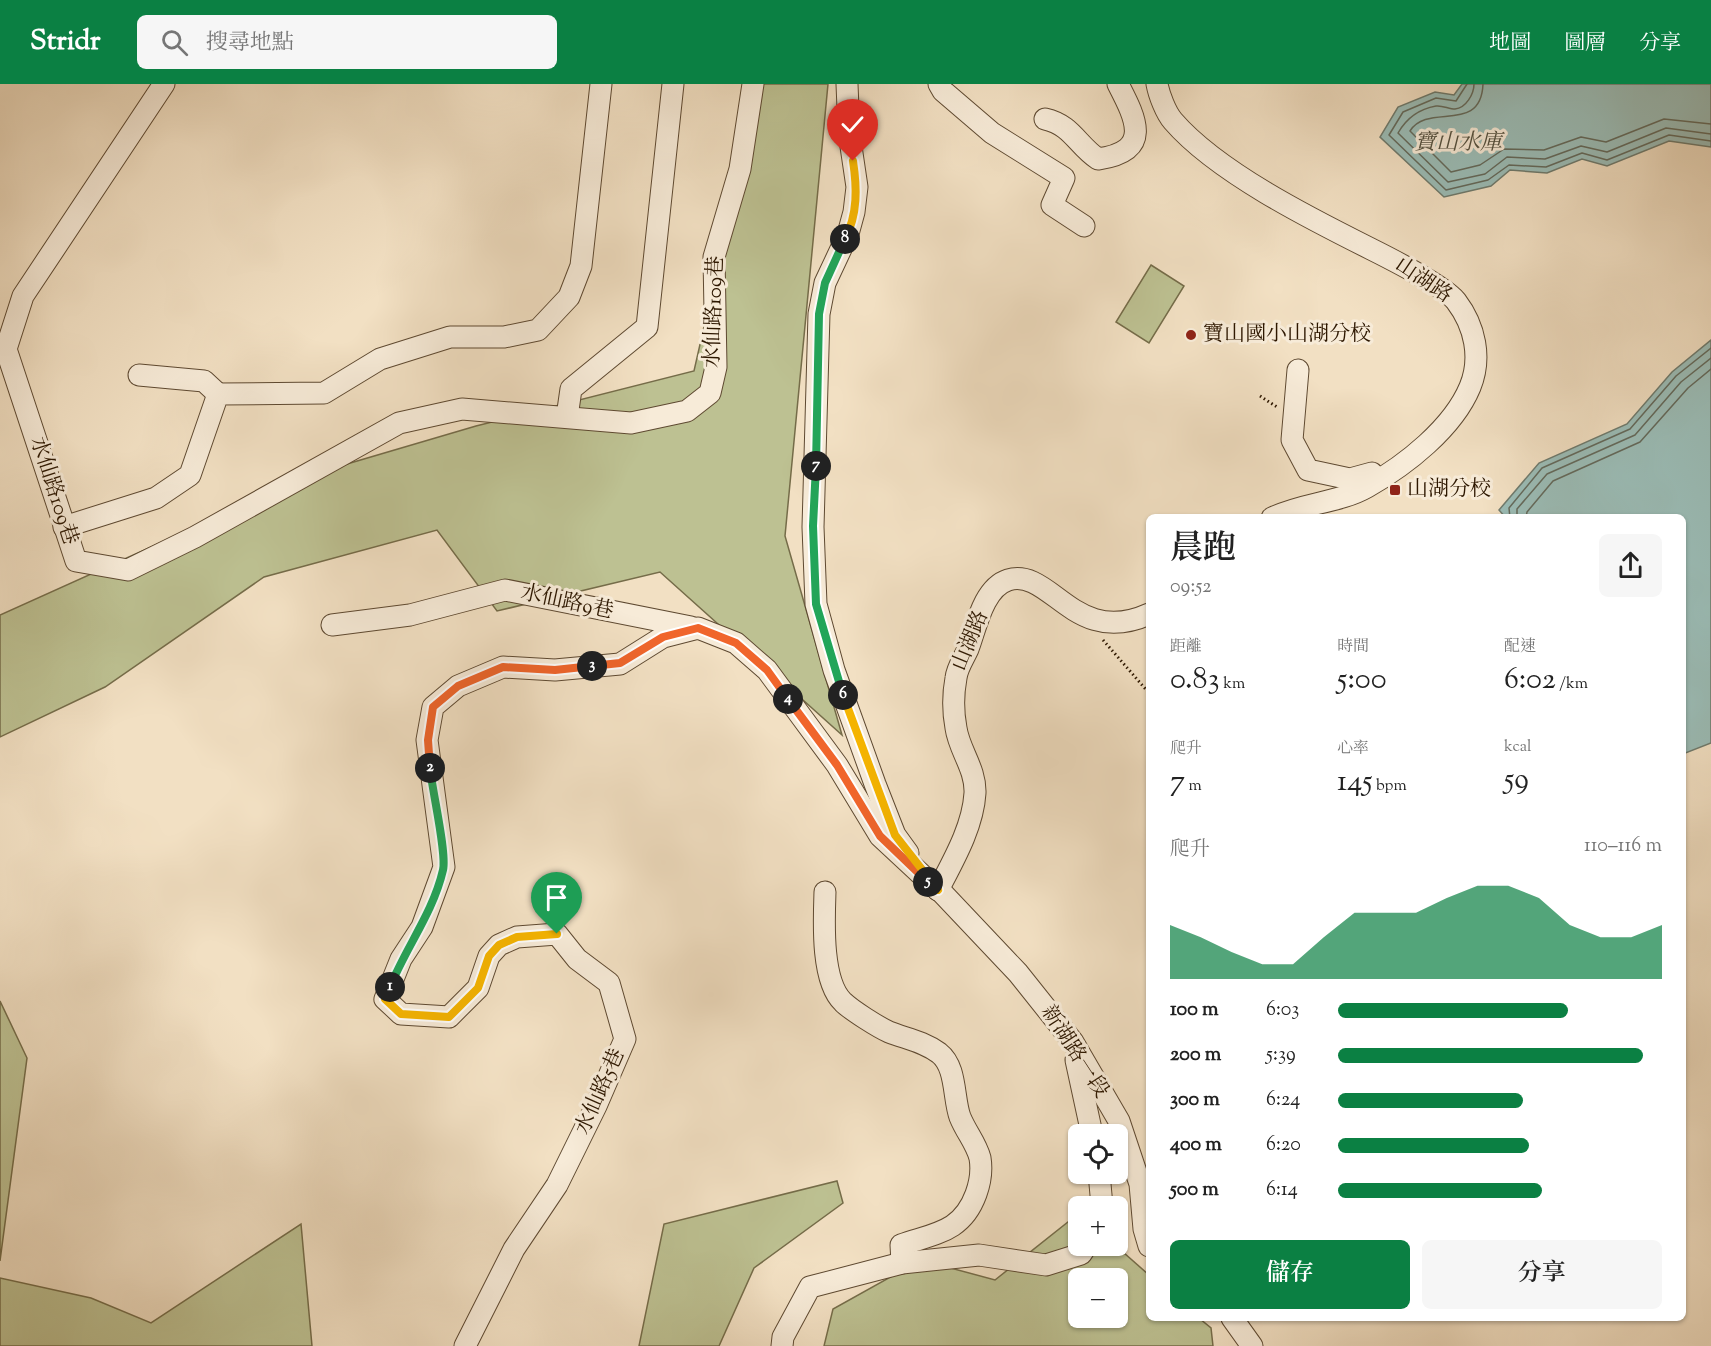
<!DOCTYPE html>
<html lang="zh-TW">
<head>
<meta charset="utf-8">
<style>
  body { margin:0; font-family:"Sorts Mill Goudy","Noto Serif TC",serif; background:#f6f6f6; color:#222; height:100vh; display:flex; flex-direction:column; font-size:22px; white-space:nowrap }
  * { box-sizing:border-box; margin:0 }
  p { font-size:20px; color:#767676 }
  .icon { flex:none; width:33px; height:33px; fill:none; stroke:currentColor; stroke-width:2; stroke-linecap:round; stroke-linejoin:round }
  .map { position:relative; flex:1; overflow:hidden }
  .sheet { position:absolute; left:1146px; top:430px; width:540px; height:807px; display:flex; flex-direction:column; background:#fff; border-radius:9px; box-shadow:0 2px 4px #0004 }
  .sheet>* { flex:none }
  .controls { position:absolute; left:1068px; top:1040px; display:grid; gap:12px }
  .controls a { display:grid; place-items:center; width:60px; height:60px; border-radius:9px; background:#fff; box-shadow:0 2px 4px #0004; font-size:30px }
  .pin { position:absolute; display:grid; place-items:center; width:51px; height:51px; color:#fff; margin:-62px -26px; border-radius:50% 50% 50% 0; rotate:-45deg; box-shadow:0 0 6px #0007 }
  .pin .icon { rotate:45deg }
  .km { position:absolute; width:30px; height:30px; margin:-15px; border-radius:50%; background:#222; color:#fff; font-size:16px; line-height:30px; text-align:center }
  .round { display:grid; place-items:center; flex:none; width:63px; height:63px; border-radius:9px; background:#f6f6f6 }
  .overview { display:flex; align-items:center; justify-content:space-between; height:102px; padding:0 24px }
  h1 { font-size:33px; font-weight:600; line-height:45px }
  .figures { display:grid; grid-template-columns:repeat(3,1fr); gap:9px; height:102px; padding:6px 24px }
  .figures div { display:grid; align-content:center }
  .figures b { font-size:30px; font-weight:600 }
  .figures small { font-size:16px; font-weight:400 }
  .figures p { font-size:16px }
  .chart { height:168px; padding:12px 24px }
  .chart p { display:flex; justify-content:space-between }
  .chart svg { width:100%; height:108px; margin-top:6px; fill:#0b8043; opacity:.7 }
  .action { display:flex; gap:12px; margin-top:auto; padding:12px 24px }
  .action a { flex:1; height:69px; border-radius:9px; background:#0b8043; color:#fff; font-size:24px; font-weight:600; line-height:69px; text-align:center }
  .action a+a { background:#f6f6f6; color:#222 }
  ul { padding:0 24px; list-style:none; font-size:20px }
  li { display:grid; grid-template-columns:96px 72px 1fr; align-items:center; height:45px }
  li i { height:15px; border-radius:8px; background:#0b8043 }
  header { display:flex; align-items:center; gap:36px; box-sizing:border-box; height:84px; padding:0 30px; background:#0b8043; color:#fff }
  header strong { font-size:28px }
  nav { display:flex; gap:33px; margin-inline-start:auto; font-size:21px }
  .search { width:420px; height:54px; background:#f6f6f6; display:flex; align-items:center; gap:15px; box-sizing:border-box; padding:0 21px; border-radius:9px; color:#767676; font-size:22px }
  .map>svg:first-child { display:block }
  .green { fill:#bdc192; stroke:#756c49; stroke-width:1.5; fill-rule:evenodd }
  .water { fill:#9bbdb7; stroke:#6f7b6e; stroke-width:1.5 }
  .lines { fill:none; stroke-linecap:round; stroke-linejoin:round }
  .shore { stroke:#646a5c; stroke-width:1.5 }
  .minor-casing { stroke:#5e4931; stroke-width:23 }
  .path { stroke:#2d1700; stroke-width:3; stroke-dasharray:1.5 3; stroke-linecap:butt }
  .minor { stroke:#f7ebd8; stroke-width:21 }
  .split-1-casing { stroke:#fff; stroke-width:12 }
  .split-2-casing { stroke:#fff; stroke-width:12 }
  .split-3-casing { stroke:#fff; stroke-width:12 }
  .split-4-casing { stroke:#fff; stroke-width:12 }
  .split-5-casing { stroke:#fff; stroke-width:12 }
  .split-6-casing { stroke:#fff; stroke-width:12 }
  .split-7-casing { stroke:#fff; stroke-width:12 }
  .split-8-casing { stroke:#fff; stroke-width:12 }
  .split-9-casing { stroke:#fff; stroke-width:12 }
  .split-1 { stroke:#f5b400; stroke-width:8 }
  .split-2 { stroke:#22a559; stroke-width:8 }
  .split-3 { stroke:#f0652b; stroke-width:8 }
  .split-4 { stroke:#f0652b; stroke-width:8 }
  .split-5 { stroke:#f0652b; stroke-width:8 }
  .split-6 { stroke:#f5b400; stroke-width:8 }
  .split-7 { stroke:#22a559; stroke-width:8 }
  .split-8 { stroke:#22a559; stroke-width:8 }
  .split-9 { stroke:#f5b400; stroke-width:8 }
  .poi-dot { fill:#8f2418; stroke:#f7ebd8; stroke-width:2 }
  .labels { text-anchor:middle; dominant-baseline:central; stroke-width:6; stroke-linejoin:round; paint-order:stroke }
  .street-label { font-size:21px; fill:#2d1700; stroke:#f7ebd8 }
  .poi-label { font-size:21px; fill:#2d1700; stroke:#f7ebd8; text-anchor:start }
  .water-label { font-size:22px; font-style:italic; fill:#545140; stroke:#f7ebd8 }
</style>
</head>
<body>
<header>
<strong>Stridr</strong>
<div class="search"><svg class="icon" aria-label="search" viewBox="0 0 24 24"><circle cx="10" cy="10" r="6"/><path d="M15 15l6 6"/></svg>搜尋地點</div>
<nav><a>地圖</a><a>圖層</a><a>分享</a></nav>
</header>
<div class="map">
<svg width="1711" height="1262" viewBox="0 0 1711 1262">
  <rect width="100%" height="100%" fill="#f2e0c3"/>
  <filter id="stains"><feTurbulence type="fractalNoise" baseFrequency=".00333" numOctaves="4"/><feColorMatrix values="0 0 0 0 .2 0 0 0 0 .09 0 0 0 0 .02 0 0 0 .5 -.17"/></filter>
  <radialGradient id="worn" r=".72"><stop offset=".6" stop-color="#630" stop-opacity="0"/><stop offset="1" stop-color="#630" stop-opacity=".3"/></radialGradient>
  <!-- green -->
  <g class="green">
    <polygon points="759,0 828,0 785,452 842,651 660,488 497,527 437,446 264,493 105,603 0,653 0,531 313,390 476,342 694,287"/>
    <polygon points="1151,181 1184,202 1149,259 1116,238"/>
    <polygon points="0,917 27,974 0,1177"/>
    <polygon points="837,1097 843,1119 754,1184 719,1262 639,1262 664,1140"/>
    <path d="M1078 1130V1161H1115L1149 1191V1234L1200 1235 1211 1244 1213 1262H824L833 1225 921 1176 995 1196ZM1078 1194H1118V1233H1078Z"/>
    <polygon points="301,1140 312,1262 0,1262 0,1194 91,1214 151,1239"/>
  </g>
  <!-- water -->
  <g class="water">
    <polygon points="1462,0 1711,0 1711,63 1669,57 1607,82 1582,75 1547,89 1510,86 1491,102 1444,113 1380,53 1398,23 1435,8 1454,11"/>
    <polygon points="1711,256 1711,659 1683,670 1683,434 1506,434 1499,426 1539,379 1627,340 1672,288"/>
  </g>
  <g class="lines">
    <!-- shore -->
    <g class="shore">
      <polyline points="1467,0 1456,17 1436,14 1403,28 1389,51 1446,106 1488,96 1509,81 1546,83 1582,69 1607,76 1669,51 1711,57"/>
      <path d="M1474 0C1474 10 1466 24 1455 25 1449 25 1442 21 1436 22 1419 25 1406 35 1398 49L1448 98 1485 90 1507 73 1545 75 1581 62 1607 68 1666 44 1711 50"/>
      <path d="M1483 0C1481 51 1428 18 1410 47L1451 88 1480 81 1504 65 1544 66 1581 53 1606 58 1664 35 1711 40"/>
      <polyline points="1510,434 1509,424 1542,384 1630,345 1676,292 1711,264"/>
      <polyline points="1517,434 1517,425 1547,390 1635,351 1681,298 1711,274"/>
      <polyline points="1526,434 1527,428 1553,397 1640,358 1688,304 1711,285"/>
    </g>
    <defs>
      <g id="minor">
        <polyline points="164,0 23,212 6,265 76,477 128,486 195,453 399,339 462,325 631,339 687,327 710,309 716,283 714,173 740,85 753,0"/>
        <polyline points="847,0 849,49 857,103 854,128 848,150 825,199 819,230 813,443 816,520 834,586 875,700 895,751 908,769"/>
        <polyline points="939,0 943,7 992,49 1064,94 1052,121 1084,142"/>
        <path d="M1157 0C1159 11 1166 29 1173 37 1217 88 1311 135 1371 165 1391 175 1443 201 1456 217 1475 242 1482 274 1470 303 1453 344 1406 381 1367 403 1339 419 1302 419 1272 434"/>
        <path d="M1045 35C1072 41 1077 61 1098 75 1153 67 1136 35 1118 0"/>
        <polyline points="1298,286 1292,356 1308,386 1350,395 1372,389"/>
        <polyline points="139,291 204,297 218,310"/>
        <polyline points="567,333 571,305 647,243 673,0"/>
        <polyline points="64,443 156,414 190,391 218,310 324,309 380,275 450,253 504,253 538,246 569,213 581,182 601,0"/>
        <polyline points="332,541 410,531 505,506 691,543"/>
        <polyline points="930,796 1018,889 1073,958 1119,1037 1140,1100 1144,1145 1149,1162"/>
        <path d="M938 806C953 777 973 743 975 709 976 685 959 666 956 644 953 628 953 610 956 594 957 584 964 574 968 565 976 544 983 504 1008 496 1051 483 1074 564 1149 530"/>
        <path d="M825 808C824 837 821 897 843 918 851 926 878 943 889 948 907 955 922 957 939 969 957 983 953 1014 960 1033 966 1048 976 1059 980 1074 982 1086 980 1099 976 1110 962 1148 936 1149 901 1161L902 1179"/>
        <polyline points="1076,976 1092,1050"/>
        <polyline points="1099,1089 1102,1122"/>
        <polyline points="1232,1234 1252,1262"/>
        <polyline points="465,1262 514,1165 557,1101 596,1022 625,955 609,899 577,875 557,850 517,853 499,861 489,872 478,904 449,933 401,930 385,915 401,875 422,843 444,783 427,656 433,623 458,602 503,583 555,586 620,580 663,553 698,544 736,559 767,586 837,681 880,752 938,806"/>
        <polyline points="782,1262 783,1253 810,1203 902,1179 979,1171 1046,1181 1081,1170 1087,1161"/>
      </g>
    </defs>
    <!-- minor casing -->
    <use href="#minor" class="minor-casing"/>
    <!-- path -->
    <g class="path">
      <polyline points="1260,312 1277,323"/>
      <polyline points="1103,556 1149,609"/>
    </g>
    <!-- minor -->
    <use href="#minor" class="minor"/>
  </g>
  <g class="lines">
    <defs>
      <polyline id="split-1" points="390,903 385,915 401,930 449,933 478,904 489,872 499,861 517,853 557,850"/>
      <path id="split-2" d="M390 903C406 863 433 829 443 786 447 769 432 706 430 684"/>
      <polyline id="split-3" points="430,684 428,656 433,623 458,602 503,583 555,586 592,582"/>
      <polyline id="split-4" points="592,582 620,579 663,553 698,544 736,559 767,586 788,615"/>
      <polyline id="split-5" points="788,615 837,681 880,752 928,798"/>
      <polyline id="split-6" points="843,611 895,751 938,806 928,798"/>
      <polyline id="split-7" points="816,382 813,442 816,520 843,611"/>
      <polyline id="split-8" points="816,382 819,230 825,199 845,155"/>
      <path id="split-9" d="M845 155C858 130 857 103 853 77"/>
    </defs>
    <!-- split-1 casing -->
    <use href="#split-1" class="split-1-casing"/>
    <!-- split-2 casing -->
    <use href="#split-2" class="split-2-casing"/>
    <!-- split-3 casing -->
    <use href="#split-3" class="split-3-casing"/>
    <!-- split-4 casing -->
    <use href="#split-4" class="split-4-casing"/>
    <!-- split-5 casing -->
    <use href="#split-5" class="split-5-casing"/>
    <!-- split-6 casing -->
    <use href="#split-6" class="split-6-casing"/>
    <!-- split-7 casing -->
    <use href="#split-7" class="split-7-casing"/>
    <!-- split-8 casing -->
    <use href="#split-8" class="split-8-casing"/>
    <!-- split-9 casing -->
    <use href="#split-9" class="split-9-casing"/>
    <!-- split-1 -->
    <use href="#split-1" class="split-1"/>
    <!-- split-2 -->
    <use href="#split-2" class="split-2"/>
    <!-- split-3 -->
    <use href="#split-3" class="split-3"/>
    <!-- split-4 -->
    <use href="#split-4" class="split-4"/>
    <!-- split-5 -->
    <use href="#split-5" class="split-5"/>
    <!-- split-6 -->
    <use href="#split-6" class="split-6"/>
    <!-- split-7 -->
    <use href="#split-7" class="split-7"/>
    <!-- split-8 -->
    <use href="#split-8" class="split-8"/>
    <!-- split-9 -->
    <use href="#split-9" class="split-9"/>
  </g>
  <!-- markers -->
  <g class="poi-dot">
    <circle cx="1191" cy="251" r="6"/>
    <rect x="1389" y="400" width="12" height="12" rx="3"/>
  </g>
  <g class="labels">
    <!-- street labels -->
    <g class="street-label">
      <text transform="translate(1423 197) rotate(34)">山湖路</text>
      <text transform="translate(715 228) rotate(-88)">水仙路109巷</text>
      <text transform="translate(53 407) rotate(72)">水仙路109巷</text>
      <text transform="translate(567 519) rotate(12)">水仙路9巷</text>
      <text transform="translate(971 557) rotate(-68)">山湖路</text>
      <text transform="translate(1074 968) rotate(57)">新湖路一段</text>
      <text transform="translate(601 1008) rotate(-66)">水仙路5巷</text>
    </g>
    <!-- poi labels -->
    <g class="poi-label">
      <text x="1203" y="251">寶山國小山湖分校</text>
      <text x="1407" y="406">山湖分校</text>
    </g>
    <!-- water labels -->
    <g class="water-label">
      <text x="1458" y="60">寶山水庫</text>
    </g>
  </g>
  <rect width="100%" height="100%" filter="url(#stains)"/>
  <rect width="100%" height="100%" fill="url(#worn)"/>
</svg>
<div class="controls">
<a><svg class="icon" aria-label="locate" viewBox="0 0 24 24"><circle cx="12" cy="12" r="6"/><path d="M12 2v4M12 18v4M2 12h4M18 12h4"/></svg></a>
<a>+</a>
<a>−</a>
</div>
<div class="pin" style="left:557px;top:850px;background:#1e9e55"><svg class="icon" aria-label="arrive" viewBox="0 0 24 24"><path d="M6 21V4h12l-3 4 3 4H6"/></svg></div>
<div class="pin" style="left:853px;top:77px;background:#d93025"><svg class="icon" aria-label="check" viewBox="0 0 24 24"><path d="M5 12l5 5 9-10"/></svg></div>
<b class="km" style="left:390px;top:903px">1</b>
<b class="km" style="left:430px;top:684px">2</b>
<b class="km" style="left:592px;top:582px">3</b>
<b class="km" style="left:788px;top:615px">4</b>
<b class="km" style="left:928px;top:798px">5</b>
<b class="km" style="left:843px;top:611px">6</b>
<b class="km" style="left:816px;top:382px">7</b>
<b class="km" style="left:845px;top:155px">8</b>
<section class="sheet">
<div class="overview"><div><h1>晨跑</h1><p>09:52</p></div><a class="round"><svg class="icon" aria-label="share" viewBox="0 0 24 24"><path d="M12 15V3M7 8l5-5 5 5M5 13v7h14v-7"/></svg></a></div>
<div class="figures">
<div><p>距離</p><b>0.83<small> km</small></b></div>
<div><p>時間</p><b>5:00</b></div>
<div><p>配速</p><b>6:02<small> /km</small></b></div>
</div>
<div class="figures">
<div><p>爬升</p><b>7<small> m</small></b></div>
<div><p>心率</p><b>145<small> bpm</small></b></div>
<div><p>kcal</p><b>59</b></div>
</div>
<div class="chart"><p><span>爬升</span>110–116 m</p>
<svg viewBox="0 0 160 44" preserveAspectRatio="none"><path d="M0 44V22L10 27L20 33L30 38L40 38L50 27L60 17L70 17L80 17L90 11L100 6L110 6L120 11L130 22L140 27L150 27L160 22V44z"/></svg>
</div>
<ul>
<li><b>100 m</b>6:03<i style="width:71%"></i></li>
<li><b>200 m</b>5:39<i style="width:94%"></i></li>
<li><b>300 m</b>6:24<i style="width:57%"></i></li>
<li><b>400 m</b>6:20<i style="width:59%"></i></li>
<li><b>500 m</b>6:14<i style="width:63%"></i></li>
</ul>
<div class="action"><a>儲存</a><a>分享</a></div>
</section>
</div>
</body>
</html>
